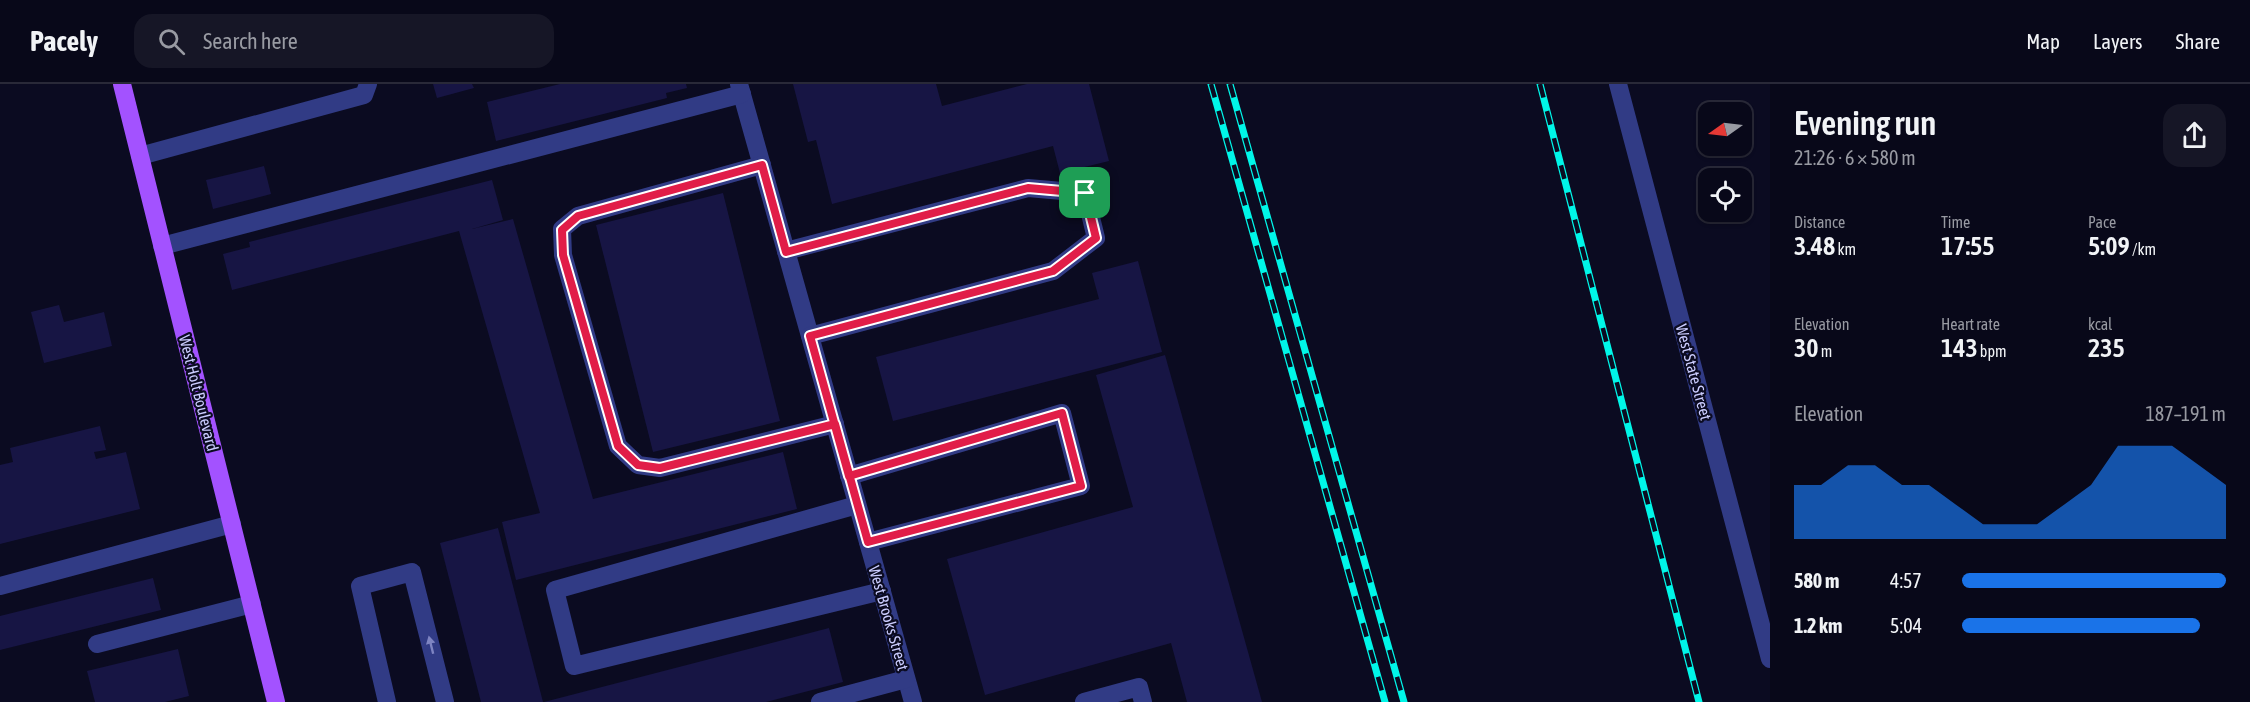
<!DOCTYPE html>
<html lang="en">
<head>
<meta charset="utf-8">
<style>
  body { margin:0; font-family:"Asap Condensed",sans-serif; background:#161626; color:#f1f3f6; height:100vh; display:flex; flex-direction:column; font-size:22px; white-space:nowrap }
  * { box-sizing:border-box; margin:0 }
  p { font-size:20px; color:#989aa2 }
  .icon { flex:none; width:33px; height:33px; fill:none; stroke:currentColor; stroke-width:2; stroke-linecap:round; stroke-linejoin:round }
  .map { position:relative; flex:1; overflow:hidden }
  .side { display:flex; flex-direction:column; background:#080819; width:480px }
  .side>* { flex:none }
  .needle { width:39px; rotate:256deg }
  .fabs { position:absolute; left:1698px; top:18px; display:grid; gap:12px }
  .fabs a { display:grid; place-items:center; width:54px; height:54px; border-radius:12px; background:#080819; box-shadow:0 2px 4px #0004,0 0 0 2px #292938; font-size:30px }
  .pin { position:absolute; display:grid; place-items:center; width:51px; height:51px; color:#fff; margin:-26px; border-radius:12px; box-shadow:0 3px 9px #0006 }
  .round { display:grid; place-items:center; flex:none; width:63px; height:63px; border-radius:18px; background:#161626 }
  .headline { display:flex; align-items:center; justify-content:space-between; height:102px; padding:0 24px }
  h1 { font-size:33px; font-weight:600; line-height:45px }
  .stats { display:grid; grid-template-columns:repeat(3,1fr); gap:9px; height:102px; padding:6px 24px }
  .stats div { display:grid; align-content:center }
  .stats b { font-size:26px; font-weight:600 }
  .stats small { font-size:16px; font-weight:400 }
  .stats p { font-size:16px }
  .chart { height:168px; padding:12px 24px }
  .chart p { display:flex; justify-content:space-between }
  .chart svg { width:100%; height:108px; margin-top:6px; fill:#1a73e8; opacity:.7 }
  ul { padding:0 24px; list-style:none; font-size:20px }
  li { display:grid; grid-template-columns:96px 72px 1fr; align-items:center; height:45px }
  li i { height:15px; border-radius:8px; background:#1a73e8 }
  header { display:flex; align-items:center; gap:36px; box-sizing:border-box; height:84px; padding:0 30px; background:#080819; border-bottom:2px solid #292938 }
  header strong { font-size:28px }
  nav { display:flex; gap:33px; margin-inline-start:auto; font-size:21px }
  .search { width:420px; height:54px; background:#161626; display:flex; align-items:center; gap:15px; box-sizing:border-box; padding:0 21px; border-radius:18px; color:#989aa2; font-size:22px }
  main { display:flex; flex:1; min-height:0 }
  .map>svg:first-child { display:block }
  .building { fill:#171544 }
  .lines { fill:none; stroke-linecap:round; stroke-linejoin:round }
  .minor { stroke:#313b85; stroke-width:18 }
  .major { stroke:#a352ff; stroke-width:18 }
  .rail-casing { stroke:#00f6e8; stroke-width:7 }
  .rail { stroke:#0b0b21; stroke-width:4.5; stroke-dasharray:14; stroke-linecap:butt }
  .oneway { fill:#7e84c2 }
  .route-casing { stroke:#fff; stroke-width:12 }
  .route { stroke:#e11d48; stroke-width:8 }
  .labels { text-anchor:middle; dominant-baseline:central; stroke-width:4.5; stroke-linejoin:round; paint-order:stroke }
  .street-label { font-size:16px; fill:#cbcdff; stroke:#0b0b21 }
</style>
</head>
<body>
<header>
<strong>Pacely</strong>
<div class="search"><svg class="icon" aria-label="search" viewBox="0 0 24 24"><circle cx="10" cy="10" r="6"/><path d="M15 15l6 6"/></svg>Search here</div>
<nav><a>Map</a><a>Layers</a><a>Share</a></nav>
</header>
<main>
<div class="map">
<svg width="1770" height="618" viewBox="0 0 1770 618">
  <rect width="100%" height="100%" fill="#0b0b21"/>
  <!-- building -->
  <g class="building">
    <polygon points="433,0 472,0 474,4 437,14"/>
    <polygon points="560,0 686,0 687,4 666,9 667,14 496,57 487,18"/>
    <polygon points="793,0 936,0 942,22 1027,0 1089,0 1109,77 1060,89 1053,62 832,120 816,56 808,58"/>
    <polygon points="264,82 271,110 213,125 206,96"/>
    <polygon points="492,96 503,136 472,145 513,135 593,415 783,368 797,425 516,496 502,438 540,429 459,147 232,206 223,170 250,163 249,158"/>
    <polygon points="723,109 780,337 653,368 596,141"/>
    <polygon points="1138,177 1162,268 893,337 876,273 1099,215 1092,189"/>
    <polygon points="59,221 64,238 104,228 112,262 44,279 31,228"/>
    <polygon points="1165,271 1262,618 1187,618 1171,559 985,611 947,475 1133,423 1096,291"/>
    <polygon points="100,342 106,366 94,368 96,375 126,368 140,425 0,460 0,381 13,378 10,364"/>
    <polygon points="498,444 543,618 481,618 440,459"/>
    <polygon points="153,494 161,526 0,566 0,532"/>
    <polygon points="829,544 843,598 766,618 544,618"/>
    <polygon points="178,565 189,612 165,618 95,618 87,587"/>
  </g>
  <g class="lines">
    <!-- minor -->
    <g class="minor">
      <polyline points="739,0 913,618"/>
      <polyline points="1618,0 1770,575"/>
      <polyline points="140,72 364,11 368,0"/>
      <polyline points="762,81 578,132 562,145 563,171 618,362 638,381 660,384 835,340"/>
      <polyline points="162,162 742,10"/>
      <polyline points="786,167 1028,104 1085,109 1096,154 1053,187 810,252"/>
      <polyline points="849,392 1062,329 1081,402 868,458"/>
      <polyline points="857,421 555,506 574,582 882,507"/>
      <polyline points="0,502 232,440"/>
      <polyline points="97,560 252,520"/>
      <polyline points="387,618 360,502 412,488 445,618"/>
      <polyline points="820,618 906,595"/>
      <polyline points="1084,618 1139,603 1143,618"/>
    </g>
    <!-- major -->
    <polyline class="major" points="122,0 276,618"/>
    <defs>
      <g id="rail">
        <polyline points="1211,0 1385,618"/>
        <polyline points="1230,0 1404,618"/>
        <polyline points="1540,0 1699,618"/>
      </g>
    </defs>
    <!-- rail casing -->
    <use href="#rail" class="rail-casing"/>
    <!-- rail -->
    <use href="#rail" class="rail"/>
  </g>
  <!-- one-way arrows -->
  <defs><path id="oneway-solid" d="M-6-.8H1V-3.2L6.5 0L1 3.2V.8H-6Z" transform="scale(1.5)"/></defs>
  <use class="oneway" href="#oneway-solid" transform="translate(431 561) rotate(-104)"/>
  <g class="lines">
    <defs>
      <polyline id="route" points="1085,109 1028,104 786,168 762,81 578,132 562,146 563,171 618,362 638,381 660,384 835,340 868,458 1081,402 1062,329 849,392 810,252 1053,187 1096,154 1085,109"/>
    </defs>
    <!-- route casing -->
    <use href="#route" class="route-casing"/>
    <!-- route -->
    <use href="#route" class="route"/>
  </g>
  <g class="labels">
    <!-- street labels -->
    <g class="street-label">
      <text transform="translate(1694 288) rotate(75)">West State Street</text>
      <text transform="translate(199 309) rotate(76)">West Holt Boulevard</text>
      <text transform="translate(889 534) rotate(74)">West Brooks Street</text>
    </g>
  </g>
</svg>
<div class="fabs">
<a><svg class="needle" viewBox="-14 -14 28 28"><path d="M0-13l5 13h-10z" fill="#e53935"/><path d="M0 13l5-13h-10z" fill="#989aa2"/></svg></a>
<a><svg class="icon" aria-label="locate" viewBox="0 0 24 24"><circle cx="12" cy="12" r="6"/><path d="M12 2v4M12 18v4M2 12h4M18 12h4"/></svg></a>
</div>
<div class="pin" style="left:1085px;top:109px;background:#1e9e55"><svg class="icon" aria-label="arrive" viewBox="0 0 24 24"><path d="M6 21V4h12l-3 4 3 4H6"/></svg></div>
</div>
<section class="side">
<div class="headline"><div><h1>Evening run</h1><p>21:26 · 6 × 580 m</p></div><a class="round"><svg class="icon" aria-label="share" viewBox="0 0 24 24"><path d="M12 15V3M7 8l5-5 5 5M5 13v7h14v-7"/></svg></a></div>
<div class="stats">
<div><p>Distance</p><b>3.48<small> km</small></b></div>
<div><p>Time</p><b>17:55</b></div>
<div><p>Pace</p><b>5:09<small> /km</small></b></div>
</div>
<div class="stats">
<div><p>Elevation</p><b>30<small> m</small></b></div>
<div><p>Heart rate</p><b>143<small> bpm</small></b></div>
<div><p>kcal</p><b>235</b></div>
</div>
<div class="chart"><p><span>Elevation</span>187–191 m</p>
<svg viewBox="0 0 160 44" preserveAspectRatio="none"><path d="M0 44V22L10 22L20 14L30 14L40 22L50 22L60 30L70 38L80 38L90 38L100 30L110 22L120 6L130 6L140 6L150 14L160 22V44z"/></svg>
</div>
<ul>
<li><b>580 m</b>4:57<i style="width:100%"></i></li>
<li><b>1.2 km</b>5:04<i style="width:90%"></i></li>
</ul>
</section>
</main>
</body>
</html>
